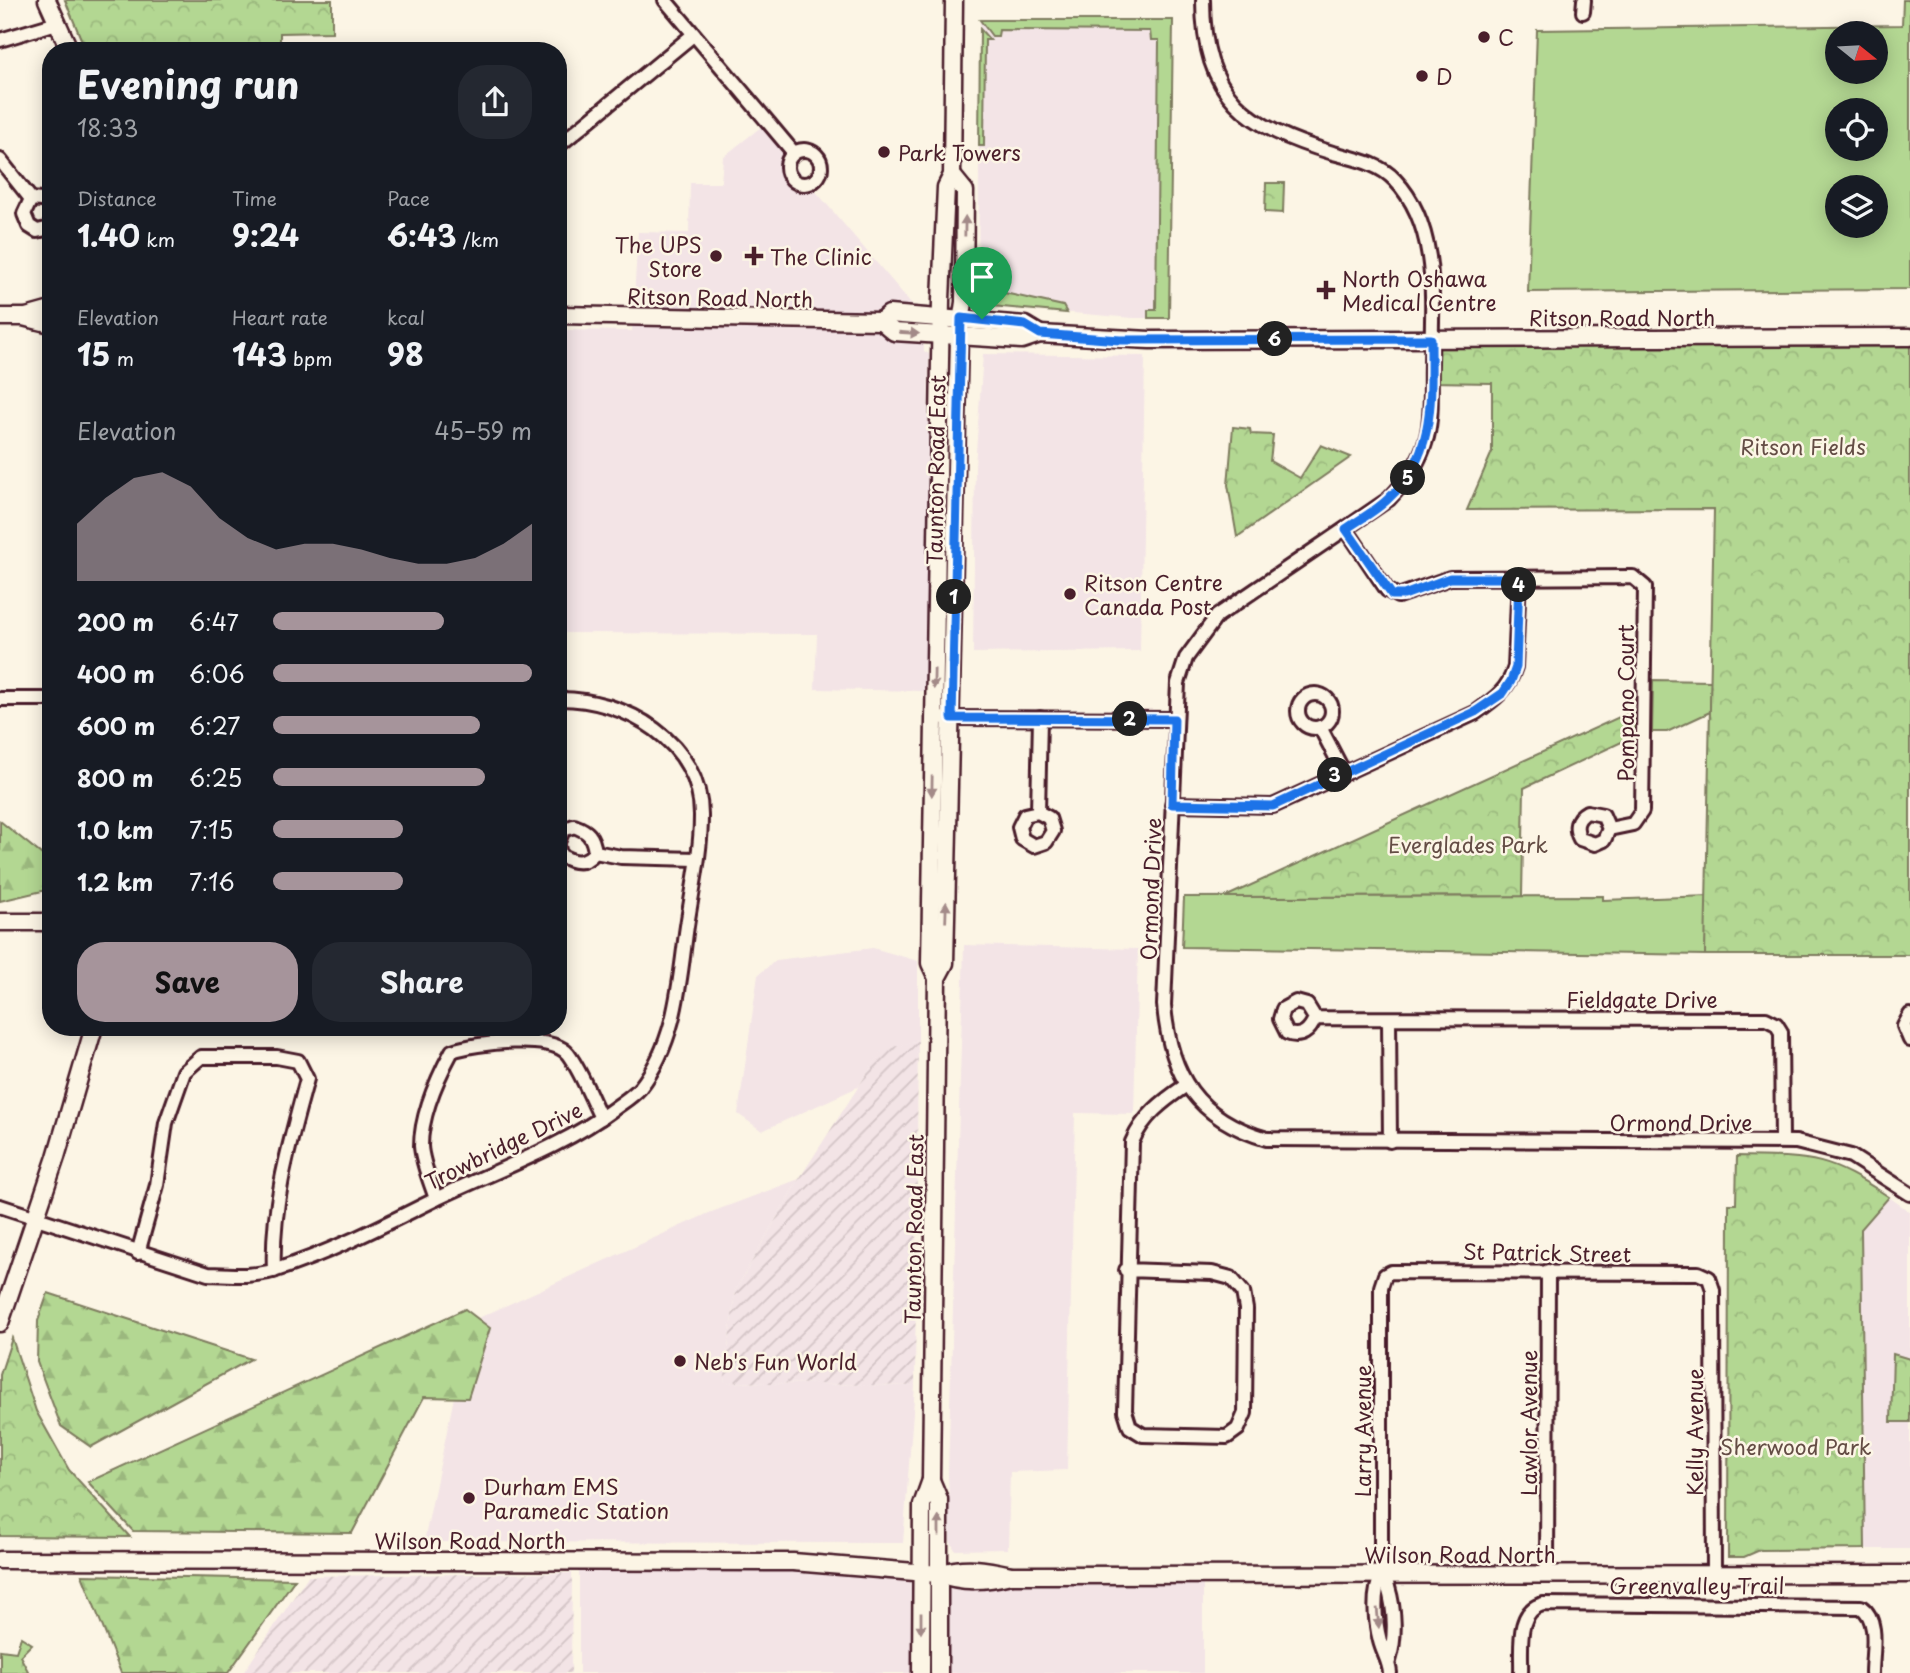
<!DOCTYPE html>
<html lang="en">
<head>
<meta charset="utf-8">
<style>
  body { margin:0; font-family:"Playpen Sans",sans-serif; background:#242831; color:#f1f3f6; height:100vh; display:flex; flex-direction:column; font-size:26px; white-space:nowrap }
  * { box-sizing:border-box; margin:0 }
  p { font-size:23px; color:#9ea1a6 }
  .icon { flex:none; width:38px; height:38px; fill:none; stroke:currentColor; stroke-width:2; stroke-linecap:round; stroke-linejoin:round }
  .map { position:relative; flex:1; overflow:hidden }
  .details { position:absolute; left:42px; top:42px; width:525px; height:994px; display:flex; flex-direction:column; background:#171b24; border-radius:28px; box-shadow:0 4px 18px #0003 }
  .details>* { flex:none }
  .needle { width:46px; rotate:108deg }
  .controls { position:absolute; left:1825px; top:21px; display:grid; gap:14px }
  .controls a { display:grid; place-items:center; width:63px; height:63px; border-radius:50%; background:#171b24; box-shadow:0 4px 18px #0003; font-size:35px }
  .pin { position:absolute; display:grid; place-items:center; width:60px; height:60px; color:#fff; margin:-72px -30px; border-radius:50% 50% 50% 0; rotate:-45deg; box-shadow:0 0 7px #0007 }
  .pin .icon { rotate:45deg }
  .km { position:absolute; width:35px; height:35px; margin:-18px; border-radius:50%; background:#222; color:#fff; font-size:19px; line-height:35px; text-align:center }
  .round { display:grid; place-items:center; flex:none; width:74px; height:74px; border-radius:28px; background:#242831 }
  .overview { display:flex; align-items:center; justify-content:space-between; height:119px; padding:0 35px }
  h1 { font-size:38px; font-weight:700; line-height:52px }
  .figures { display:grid; grid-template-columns:repeat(3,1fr); gap:10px; height:119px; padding:7px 35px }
  .figures div { display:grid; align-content:center }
  .figures b { font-size:30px; font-weight:700 }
  .figures small { font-size:19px; font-weight:400 }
  .figures p { font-size:19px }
  .chart { height:196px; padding:14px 35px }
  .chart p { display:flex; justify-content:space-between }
  .chart svg { width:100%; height:126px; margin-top:7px; fill:#a6949b; opacity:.7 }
  .button { display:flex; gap:14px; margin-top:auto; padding:14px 35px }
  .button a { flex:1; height:80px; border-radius:28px; background:#a6949b; color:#111; font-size:28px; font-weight:700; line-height:80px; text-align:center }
  .button a+a { background:#242831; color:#f1f3f6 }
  ul { padding:0 35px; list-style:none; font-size:23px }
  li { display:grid; grid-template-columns:112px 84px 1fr; align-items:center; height:52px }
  li i { height:18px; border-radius:9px; background:#a6949b }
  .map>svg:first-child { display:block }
  .built { fill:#f3e4e6 }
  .industrial { fill:url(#industrial-furrows) }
  .grass { fill:#b3d792; stroke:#7e7b5e; stroke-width:2; fill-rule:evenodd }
  .forest { fill:url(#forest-firs); stroke:#7e7b5e; stroke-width:2 }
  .park { fill:url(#park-crowns); stroke:#7e7b5e; stroke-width:2 }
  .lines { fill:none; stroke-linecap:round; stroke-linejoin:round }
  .street-casing { stroke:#4a1f2b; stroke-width:18 }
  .secondary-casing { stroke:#4a1f2b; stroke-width:21 }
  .street { stroke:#fcf5e5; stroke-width:12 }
  .secondary { stroke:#fcf5e5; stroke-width:16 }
  .oneway { fill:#a38a88 }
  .route-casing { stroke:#fff; stroke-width:14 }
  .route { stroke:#1a73e8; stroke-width:9 }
  .poi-dot { fill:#4a1f2b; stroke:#fcf5e5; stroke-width:2.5 }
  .labels { text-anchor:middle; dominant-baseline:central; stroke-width:5; stroke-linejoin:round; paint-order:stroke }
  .poi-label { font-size:21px; fill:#4a1f2b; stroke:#fcf5e5; text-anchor:start }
  .street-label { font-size:21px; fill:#4a1f2b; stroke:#fcf5e5 }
  .park-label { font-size:21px; fill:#644d45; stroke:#fcf5e5 }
</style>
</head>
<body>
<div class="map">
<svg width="1910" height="1673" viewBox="0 0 1910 1673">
  <defs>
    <pattern id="industrial-furrows" width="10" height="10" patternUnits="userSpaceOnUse" patternTransform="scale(1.75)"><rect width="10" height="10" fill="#f3e4e6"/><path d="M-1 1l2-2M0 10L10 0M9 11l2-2" fill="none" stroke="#d2c3c5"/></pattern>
    <pattern id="forest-firs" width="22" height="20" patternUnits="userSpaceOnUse" patternTransform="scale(1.75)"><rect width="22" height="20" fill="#b3d792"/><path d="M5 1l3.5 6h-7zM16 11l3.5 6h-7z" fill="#9bb87e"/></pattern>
    <pattern id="park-crowns" width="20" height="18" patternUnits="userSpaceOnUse" patternTransform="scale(1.75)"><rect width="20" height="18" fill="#b3d792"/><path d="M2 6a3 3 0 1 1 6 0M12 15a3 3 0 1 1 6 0" fill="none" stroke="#9bb87e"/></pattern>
  </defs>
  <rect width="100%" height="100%" fill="#fcf5e5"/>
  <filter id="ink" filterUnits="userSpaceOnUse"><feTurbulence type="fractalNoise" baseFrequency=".0143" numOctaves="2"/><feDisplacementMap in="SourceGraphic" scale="14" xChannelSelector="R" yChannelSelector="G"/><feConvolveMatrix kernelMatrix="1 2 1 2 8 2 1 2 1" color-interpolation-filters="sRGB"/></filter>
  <g filter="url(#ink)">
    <!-- built -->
    <g class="built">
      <polygon points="980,20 1173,20 1169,318 1133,318 985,306 978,303"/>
      <polygon points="761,127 922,316 924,351 929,354 925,691 815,689 817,634 558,633 558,330 632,331 638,232 689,233 690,183 721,183 723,157"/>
      <polygon points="983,354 1145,356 1140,651 973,653 975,466"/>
      <polygon points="964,945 1138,949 1134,1114 1075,1113 1067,1470 1010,1472 1008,1549 955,1550 950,1541 948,1473"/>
      <polygon points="873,948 918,961 918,1040 882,1051 858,1087 762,1131 738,1114 758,975 776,960"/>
      <polygon points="799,1179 735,1291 724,1382 915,1386 903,1543 424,1542 454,1397 461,1326 709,1213"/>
      <polygon points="1889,1197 1910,1212 1910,1549 1865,1549 1861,1229"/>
      <polygon points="579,1561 1203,1572 1203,1673 579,1673"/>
    </g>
    <!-- industrial -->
    <g class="industrial">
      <polygon points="918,1040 915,1386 724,1382 735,1291 799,1179 882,1050"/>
      <polygon points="572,1573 571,1673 243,1673 308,1576"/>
    </g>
    <!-- grass -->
    <g class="grass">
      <path d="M1903 0H1910V289L1528 292 1537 30 1902 25ZM1838 33H1876V72H1838ZM1838 110H1876V149H1838ZM1838 187H1876V226H1838Z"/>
      <polygon points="980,20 1173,20 1169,318 1148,318 1148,310 1156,310 1159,40 1151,40 1150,31 999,30 998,36 992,36"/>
      <polygon points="980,29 990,40 985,40 984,146 979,146"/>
      <polygon points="978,279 991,280 994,288 1000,292 1063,306 1067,313 981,305"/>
      <polygon points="1653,680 1711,681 1710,712 1667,732 1652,732"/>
      <polygon points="1603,896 1603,900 1708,896 1705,955 1182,947 1184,897"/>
    </g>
    <!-- forest -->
    <g class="forest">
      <polygon points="0,821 51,862 51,889 0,901"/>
      <polygon points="48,1293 251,1359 91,1447 61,1426 37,1362 38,1321"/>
      <polygon points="465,1309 490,1328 468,1398 424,1397 352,1533 133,1531 88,1482"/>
      <polygon points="82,1575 295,1579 228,1673 121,1673"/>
    </g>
    <!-- park -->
    <g class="park">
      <polygon points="65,0 332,0 332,32 280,33 280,51 86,51"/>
      <polygon points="1266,183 1284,183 1283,213 1265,212"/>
      <polygon points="1431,339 1910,341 1910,955 1705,955 1714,509 1467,510 1492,452 1492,383 1431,382"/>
      <polygon points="1233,427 1250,429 1251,434 1273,435 1270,461 1300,478 1321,445 1351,457 1237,537 1228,485"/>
      <polygon points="1639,708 1639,738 1630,738 1524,788 1522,896 1225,897"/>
      <path d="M1737 1156C1811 1157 1826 1155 1889 1197L1861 1229 1865 1549 1760 1550 1744 1557H1728L1729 1204H1736Z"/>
      <polygon points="12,1338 36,1411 69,1470 130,1537 0,1536 0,1375"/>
      <polygon points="1893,1354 1910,1359 1910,1422 1891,1422"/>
      <polygon points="21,1637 32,1644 20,1656 29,1673 0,1673 0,1650 16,1652"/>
    </g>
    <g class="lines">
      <defs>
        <g id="street">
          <polyline points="665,0 794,153"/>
          <path d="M1203 0C1203 97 1246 127 1333 153 1355 159 1379 163 1395 180 1440 227 1432 303 1431 363 1430 387 1433 413 1427 437 1420 462 1407 480 1389 499L1217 616 1186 658 1178 683 1164 1005C1170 1076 1197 1119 1267 1139L1796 1142 1851 1156 1910 1194"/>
          <polyline points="1583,12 1584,0"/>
          <polyline points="0,40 57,23"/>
          <polyline points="558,146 693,35"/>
          <circle cx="804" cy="167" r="17"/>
          <polyline points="0,160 31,199"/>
          <polyline points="31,199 24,214 29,226 37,231 51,228"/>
          <polyline points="31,199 51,201"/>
          <path d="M1346 529 1387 590 1398 596 1450 578 1633 577 1645 587 1642 811 1633 824 1609 829 1603 815 1587 812C1576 818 1574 828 1580 839L1595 844 1604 840 1609 829"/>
          <circle cx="1315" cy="711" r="17"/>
          <polyline points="0,699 51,699"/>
          <polyline points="944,718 1174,719"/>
          <polyline points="1320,727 1343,771"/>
          <path d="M1172 804 1273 806 1475 713C1495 699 1508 690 1515 667L1519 578"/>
          <polyline points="1038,812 1025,815 1019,827 1022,839 1034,846 1046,842 1053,831 1049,818 1038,812 1040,718"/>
          <path d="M558 842 563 830 574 826C588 831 593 836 595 852"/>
          <path d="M558 846 560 855C573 863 585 865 595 852"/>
          <polyline points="595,852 621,857 696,859"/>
          <polyline points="1910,1015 1904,1026 1910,1040"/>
          <path d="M1315 1018C1310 1031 1301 1039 1287 1033L1280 1019 1283 1009 1296 1002 1307 1005 1315 1018 1766 1019 1776 1024 1781 1032 1782 1141"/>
          <polyline points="1389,1020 1390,1141"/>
          <path d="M436 1199C431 1183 422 1163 421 1146 421 1115 438 1077 452 1051 475 1043 552 1033 568 1054 582 1073 591 1098 601 1118"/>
          <path d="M0 1206 208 1274C231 1275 254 1277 276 1270 332 1252 384 1225 436 1199 496 1170 562 1148 615 1108 623 1102 633 1096 640 1088 675 1043 679 988 686 933 691 895 701 855 701 817 702 742 625 698 558 699"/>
          <path d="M138 1253 157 1185 166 1123 184 1072 201 1057H277L298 1061 307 1079C290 1142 271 1205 274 1271"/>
          <path d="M1126 1270 1212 1273 1231 1278 1243 1292 1246 1309 1245 1413 1238 1429 1227 1437 1143 1435 1130 1427 1125 1411 1132 1142C1143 1116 1163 1101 1185 1086"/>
          <path d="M1382 1575C1372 1592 1375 1622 1380 1641 1383 1653 1389 1661 1390 1673"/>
          <polyline points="1547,1575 1548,1271"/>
          <path d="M1389 1661C1396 1638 1395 1610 1388 1587 1385 1576 1382 1570 1381 1559V1287L1385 1275 1391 1272 1698 1273 1709 1278 1713 1290 1714 1574"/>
          <path d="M1521 1673C1522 1650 1515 1611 1543 1604L1861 1607C1880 1620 1872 1653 1872 1673"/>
        </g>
        <g id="secondary">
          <polyline points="47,0 70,51"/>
          <polyline points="558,315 881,321 889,314 1025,325 1040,334"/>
          <polyline points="0,317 23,317 51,324"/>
          <polyline points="26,317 51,310"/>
          <polyline points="881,321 894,332 1022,340 1040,334 1150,340 1910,337"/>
          <polyline points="0,922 51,922"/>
          <polyline points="937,978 945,963 959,337 964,302 965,191 952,175"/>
          <polyline points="0,1323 56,1157 94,1027"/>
          <polyline points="931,1480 939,1499 939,1673"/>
          <path d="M0 1560 793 1562 939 1574C963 1583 986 1581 1011 1575"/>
          <path d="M939 1574C964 1565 986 1569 1011 1575L1910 1574"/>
          <polyline points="921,1673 922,1505 931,1480 937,978 930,963 941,300 946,187 952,175 954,0"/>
        </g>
      </defs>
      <!-- street casing -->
      <use href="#street" class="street-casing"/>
      <!-- secondary casing -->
      <use href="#secondary" class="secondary-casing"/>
      <!-- street -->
      <use href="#street" class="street"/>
      <!-- secondary -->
      <use href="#secondary" class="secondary"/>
    </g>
    <!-- one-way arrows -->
    <defs><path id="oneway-solid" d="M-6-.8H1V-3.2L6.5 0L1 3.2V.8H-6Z" transform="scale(1.75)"/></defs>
    <g class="oneway">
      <use href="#oneway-solid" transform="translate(965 226) rotate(-89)"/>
      <use href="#oneway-solid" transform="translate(909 333) rotate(4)"/>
      <use href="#oneway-solid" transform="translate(934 679) rotate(91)"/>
      <use href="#oneway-solid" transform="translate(932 786) rotate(91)"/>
      <use href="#oneway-solid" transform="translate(946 912) rotate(-88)"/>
      <use href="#oneway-solid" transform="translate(939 1526) rotate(-90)"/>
      <use href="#oneway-solid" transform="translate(1378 1618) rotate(85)"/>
      <use href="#oneway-solid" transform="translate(921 1623) rotate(90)"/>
    </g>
  </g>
  <g class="lines" filter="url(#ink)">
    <defs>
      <path id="route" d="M961 318 1025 325 1040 334 1120 340 1431 339C1431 396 1436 455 1390 497 1378 510 1360 519 1346 529L1392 595H1404L1450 578H1519L1516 667 1511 681 1503 693 1475 712 1273 806 1172 804 1174 719 952 718Z"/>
    </defs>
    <!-- route casing -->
    <use href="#route" class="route-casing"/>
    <!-- route -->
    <use href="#route" class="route"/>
  </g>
  <!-- markers -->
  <g class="poi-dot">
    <circle cx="1484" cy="37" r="7"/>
    <circle cx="1422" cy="76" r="7"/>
    <circle cx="884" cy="152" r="7"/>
    <circle cx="716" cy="256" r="7"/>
    <path d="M750.5 245.5h7v7h7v7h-7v7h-7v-7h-7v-7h7z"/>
    <path d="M1322.5 279.5h7v7h7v7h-7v7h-7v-7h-7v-7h7z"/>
    <circle cx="1070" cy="594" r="7"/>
    <circle cx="680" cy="1361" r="7"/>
    <circle cx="469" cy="1498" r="7"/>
  </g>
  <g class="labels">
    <!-- poi labels -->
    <g class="poi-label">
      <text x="1498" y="37">C</text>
      <text x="1436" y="76">D</text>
      <text x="898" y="152">Park Towers</text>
      <text x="702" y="244" text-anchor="end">The UPS<tspan x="702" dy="24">Store</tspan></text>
      <text x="770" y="256">The Clinic</text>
      <text x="1342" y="278">North Oshawa<tspan x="1342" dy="24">Medical Centre</tspan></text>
      <text x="1084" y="582">Ritson Centre<tspan x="1084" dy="24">Canada Post</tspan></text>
      <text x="694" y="1361">Neb's Fun World</text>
      <text x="483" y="1486">Durham EMS<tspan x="483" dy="24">Paramedic Station</tspan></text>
    </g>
    <!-- street labels -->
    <g class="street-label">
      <text transform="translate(720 297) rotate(1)">Ritson Road North</text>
      <text x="1622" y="317">Ritson Road North</text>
      <text transform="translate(935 470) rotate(-89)">Taunton Road East</text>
      <text transform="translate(1625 703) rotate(-90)">Pompano Court</text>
      <text transform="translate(1150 889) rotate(-88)">Ormond Drive</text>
      <text x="1642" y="999">Fieldgate Drive</text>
      <text x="1681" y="1122">Ormond Drive</text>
      <text transform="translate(503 1145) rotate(-26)">Trowbridge Drive</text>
      <text transform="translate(913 1229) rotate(-89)">Taunton Road East</text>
      <text transform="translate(1547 1252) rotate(1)">St Patrick Street</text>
      <text transform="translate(1528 1423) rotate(-90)">Lawlor Avenue</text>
      <text transform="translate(1362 1431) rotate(-90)">Larry Avenue</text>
      <text transform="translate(1694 1432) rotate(-90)">Kelly Avenue</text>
      <text x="470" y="1540">Wilson Road North</text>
      <text x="1460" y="1554">Wilson Road North</text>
      <text x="1697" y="1585">Greenvalley Trail</text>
    </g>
    <!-- park labels -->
    <g class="park-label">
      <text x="1803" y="446">Ritson Fields</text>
      <text x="1468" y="844">Everglades Park</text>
      <text x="1796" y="1446">Sherwood Park</text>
    </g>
  </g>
</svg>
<div class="controls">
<a><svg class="needle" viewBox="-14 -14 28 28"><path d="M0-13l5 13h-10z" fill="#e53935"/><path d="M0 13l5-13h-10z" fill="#9ea1a6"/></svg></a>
<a><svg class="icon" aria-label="locate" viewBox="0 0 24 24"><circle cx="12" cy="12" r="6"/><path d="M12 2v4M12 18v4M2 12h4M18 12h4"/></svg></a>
<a><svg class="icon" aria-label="layers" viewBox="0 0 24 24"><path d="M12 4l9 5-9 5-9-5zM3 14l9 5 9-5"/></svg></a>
</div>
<div class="pin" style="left:982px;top:319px;background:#1e9e55"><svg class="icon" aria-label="arrive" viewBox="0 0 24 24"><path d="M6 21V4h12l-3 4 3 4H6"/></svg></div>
<b class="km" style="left:954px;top:597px">1</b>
<b class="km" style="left:1130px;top:719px">2</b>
<b class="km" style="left:1335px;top:775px">3</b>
<b class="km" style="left:1519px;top:585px">4</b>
<b class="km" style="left:1408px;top:478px">5</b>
<b class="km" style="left:1275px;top:339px">6</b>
<section class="details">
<div class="overview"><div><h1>Evening run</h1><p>18:33</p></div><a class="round"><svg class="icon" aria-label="share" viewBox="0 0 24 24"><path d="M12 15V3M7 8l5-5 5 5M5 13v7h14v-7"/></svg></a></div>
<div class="figures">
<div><p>Distance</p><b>1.40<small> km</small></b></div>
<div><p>Time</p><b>9:24</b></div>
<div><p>Pace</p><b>6:43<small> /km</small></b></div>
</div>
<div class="figures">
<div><p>Elevation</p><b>15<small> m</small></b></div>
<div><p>Heart rate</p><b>143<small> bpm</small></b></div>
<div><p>kcal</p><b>98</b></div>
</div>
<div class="chart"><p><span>Elevation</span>45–59 m</p>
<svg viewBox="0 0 160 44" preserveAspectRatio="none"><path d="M0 44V24L10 15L20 8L30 6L40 11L50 22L60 29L70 33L80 31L90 31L100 33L110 36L120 38L130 38L140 36L150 31L160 24V44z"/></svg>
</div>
<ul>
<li><b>200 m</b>6:47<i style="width:66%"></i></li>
<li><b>400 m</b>6:06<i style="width:100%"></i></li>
<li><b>600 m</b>6:27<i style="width:80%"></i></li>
<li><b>800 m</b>6:25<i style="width:82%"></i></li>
<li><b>1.0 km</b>7:15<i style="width:50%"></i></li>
<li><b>1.2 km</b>7:16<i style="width:50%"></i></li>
</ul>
<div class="button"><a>Save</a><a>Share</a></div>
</section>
</div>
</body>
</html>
